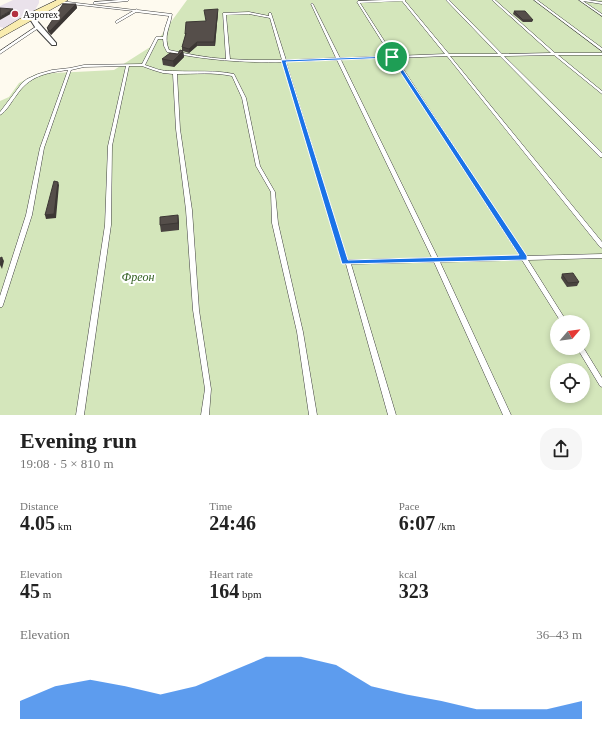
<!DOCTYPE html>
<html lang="en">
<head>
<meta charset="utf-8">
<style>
  body { margin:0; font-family:"Times New Roman",serif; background:#f6f6f6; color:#222; height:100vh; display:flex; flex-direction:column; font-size:15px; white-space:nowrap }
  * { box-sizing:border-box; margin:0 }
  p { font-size:13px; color:#767676 }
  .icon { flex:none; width:22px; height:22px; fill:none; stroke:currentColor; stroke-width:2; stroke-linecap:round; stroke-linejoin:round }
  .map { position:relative; height:415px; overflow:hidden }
  .side { display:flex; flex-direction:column; background:#fff; flex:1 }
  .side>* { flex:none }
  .needle { width:26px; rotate:61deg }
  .buttons { position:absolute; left:550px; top:315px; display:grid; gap:8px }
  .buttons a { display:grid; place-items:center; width:40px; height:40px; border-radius:50%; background:#fff; box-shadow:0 2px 6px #0003; font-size:20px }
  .pin { position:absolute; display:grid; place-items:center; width:34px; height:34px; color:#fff; margin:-17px; border:2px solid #fff; border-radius:50%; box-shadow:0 1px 4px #0007 }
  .round { display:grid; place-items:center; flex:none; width:42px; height:42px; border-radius:16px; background:#f6f6f6 }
  .head { display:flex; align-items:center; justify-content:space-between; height:68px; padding:0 20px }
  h1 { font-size:22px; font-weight:800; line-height:30px }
  .stats { display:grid; grid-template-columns:repeat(3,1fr); gap:6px; height:68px; padding:4px 20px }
  .stats div { display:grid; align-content:center }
  .stats b { font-size:20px; font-weight:800 }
  .stats small { font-size:11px; font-weight:400 }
  .stats p { font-size:11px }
  .chart { height:112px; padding:8px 20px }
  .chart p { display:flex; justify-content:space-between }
  .chart svg { width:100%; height:72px; margin-top:4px; fill:#1a73e8; opacity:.7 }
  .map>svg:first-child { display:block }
  .industrial { fill:#eae2eb }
  .green { fill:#d4e6bb; fill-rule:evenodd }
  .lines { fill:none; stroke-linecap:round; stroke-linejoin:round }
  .lane-casing { stroke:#404040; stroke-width:1 }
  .street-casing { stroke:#404040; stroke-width:2 }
  .secondary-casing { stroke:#2f2f2f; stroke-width:1 }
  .lane { fill:#fff; fill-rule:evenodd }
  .street { fill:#fff; fill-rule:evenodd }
  .secondary { fill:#f9ecaf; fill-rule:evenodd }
  .wall { fill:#494340 }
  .shaded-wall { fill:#3c3734 }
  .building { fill:#554e4a; stroke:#3c3734 }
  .route { fill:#1a73e8; stroke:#fff; fill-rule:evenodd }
  .poi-dot { fill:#b3303f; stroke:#fff; stroke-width:1.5 }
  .labels { text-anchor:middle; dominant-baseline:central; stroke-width:4; stroke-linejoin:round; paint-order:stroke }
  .far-poi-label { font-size:10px; fill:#0d0d0d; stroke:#fff; text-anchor:start }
  .park-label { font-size:12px; font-style:italic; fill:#336022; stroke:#fff }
</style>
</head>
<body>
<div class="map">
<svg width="602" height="415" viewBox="0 0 602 415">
  <rect width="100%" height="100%" fill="#fefaef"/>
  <!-- industrial -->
  <polygon class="industrial" points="13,0 39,0 39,3 35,10 24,17 4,28 0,27 0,6"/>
  <!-- green -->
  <path class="green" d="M187 0H602V415H0V101L9 97 19 83 36 74 114 70 155 44ZM557 322H583V348H557ZM557 370H583V396H557Z"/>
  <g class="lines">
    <defs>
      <g id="lane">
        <polygon points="119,0 129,0 128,1 94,4 93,3 94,2"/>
        <path d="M385 0H405V1L449 54H498L446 0H449L502 54 551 53 492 0H495L555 53H602V55H558L602 91V94L554 55 504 56 602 153V157H600L500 56H450L602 242V248L600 247 447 56 396 58 525 256 602 254V258L528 260 567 322H561L522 260 440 262 511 415H503L434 262 351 264 396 415H388L346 264 343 263 342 262 283 62C244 63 205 60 167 52L164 46 163 39H158L145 65C148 66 151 67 154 68 161 71 168 71 175 71 195 72 215 70 234 74L246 98 260 166 275 192 278 223 303 332 317 415H309L297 332 272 223 271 192 256 166 242 98 232 76C213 72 195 74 177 74L180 129 192 210 199 310 211 389 209 415H201L205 389 193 310 186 210 176 129 173 74 163 73 153 70 142 66H129L112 146 111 225 84 415H76L105 225 108 146 126 66 84 67 71 70 44 148 32 215 3 305 2 307H0V296L26 215 40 148 68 70C45 73 29 76 16 96 11 102 7 111 0 115V112L22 83 27 79 38 74 52 70 70 68 84 65 142 64 156 37H163L165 28 169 16 136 12 117 23H116V21L133 11 61 3 60 2V1L135 10 137 9 138 10 172 14C170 28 163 36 169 50 188 54 207 58 226 59L223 13 249 12 269 16V13H271L286 60 336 58 311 4 312 3 313 4 340 58 391 56 357 2 358 1ZM402 1 445 54 394 56 360 3ZM249 14 270 18 282 60H248L230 59 226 15ZM383 58H392L520 256 438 258 341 60ZM330 60H337L432 258 347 260 286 62Z"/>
        <polygon points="534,0 537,0 602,48 602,51"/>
        <polygon points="579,0 588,0 602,2 602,4 583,1 602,14 602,16"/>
        <polygon points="37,26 40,27 0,54 0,51"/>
        <polygon points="583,347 602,378 602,387 600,386 577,348 583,348"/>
      </g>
      <polygon id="street" points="31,14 56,43 56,45 52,45 35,27 28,16"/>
      <polygon id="secondary" points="57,0 68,0 0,38 0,31 28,14"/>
    </defs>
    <!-- lane casing -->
    <use href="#lane" class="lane-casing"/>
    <!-- street casing -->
    <use href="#street" class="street-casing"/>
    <!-- secondary casing -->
    <use href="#secondary" class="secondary-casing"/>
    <!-- lane -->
    <use href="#lane" class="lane"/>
    <!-- street -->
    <use href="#street" class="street"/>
    <!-- secondary -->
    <use href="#secondary" class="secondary"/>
  </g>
  <!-- wall -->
  <g class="wall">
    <polygon points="76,4 77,8 51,35 48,32 47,28"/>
    <polygon points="514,11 533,20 532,22 523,22 513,14"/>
    <polygon points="218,12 215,46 197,46 189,53 183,51 184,57 174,67 163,65 162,59 178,54 182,51 182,47 185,37 185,34 206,21"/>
    <polygon points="178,215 179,223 179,230 161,232 160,225"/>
    <polygon points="562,274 579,282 577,286 567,287 561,278"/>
  </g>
  <!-- shaded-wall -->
  <g class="shaded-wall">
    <polygon points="76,4 77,8 51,35 50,31"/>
    <polygon points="13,9 14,12 0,20 0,17"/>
    <polygon points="218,9 218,12 215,46 214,42"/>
    <polygon points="197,42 197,46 189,53 189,49"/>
    <polygon points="183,51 184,57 174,67 173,61"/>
    <polygon points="58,182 59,185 56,218 46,219 45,215"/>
    <polygon points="178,215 179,223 179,230 178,223"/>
    <polygon points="2,257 4,261 2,269 0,265"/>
  </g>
  <!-- building -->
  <g class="building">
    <polygon points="63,4 76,4 50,31 47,28"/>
    <polygon points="0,8 13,9 0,17"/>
    <polygon points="218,9 214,42 197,42 189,49 182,47 186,33 185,34 186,22 206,21 204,10"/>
    <polygon points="514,11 525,11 533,20 523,20"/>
    <polygon points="180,50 183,51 173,61 162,59 170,53 178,54"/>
    <polygon points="54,181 58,182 54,214 45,215"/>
    <polygon points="178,215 178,223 160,225 160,217"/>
    <polygon points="2,257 0,265 0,258"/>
    <polygon points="573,273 579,282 568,283 562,274"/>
  </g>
  <!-- route -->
  <path class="route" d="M394 56 527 256V260L342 264 281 60ZM391 58 519 255 348 260 286 62Z"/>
  <!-- markers -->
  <circle class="poi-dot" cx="15" cy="14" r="4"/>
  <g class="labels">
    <!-- far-poi labels -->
    <g class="far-poi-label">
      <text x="23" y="14">Аэротех</text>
    </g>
    <!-- park labels -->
    <g class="park-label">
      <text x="138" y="277">Фреон</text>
    </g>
  </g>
</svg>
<div class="buttons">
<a><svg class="needle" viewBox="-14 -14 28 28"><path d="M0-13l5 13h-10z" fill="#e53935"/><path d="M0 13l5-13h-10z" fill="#767676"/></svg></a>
<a><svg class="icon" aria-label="locate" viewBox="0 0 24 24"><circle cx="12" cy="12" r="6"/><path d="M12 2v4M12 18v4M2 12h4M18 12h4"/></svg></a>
</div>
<div class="pin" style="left:392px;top:57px;background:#1e9e55"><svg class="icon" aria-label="arrive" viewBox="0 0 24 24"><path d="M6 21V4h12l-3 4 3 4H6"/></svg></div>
</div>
<section class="side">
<div class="head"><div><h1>Evening run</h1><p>19:08 · 5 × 810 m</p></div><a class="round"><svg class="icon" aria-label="share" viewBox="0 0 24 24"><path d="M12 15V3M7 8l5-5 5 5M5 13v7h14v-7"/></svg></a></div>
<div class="stats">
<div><p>Distance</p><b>4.05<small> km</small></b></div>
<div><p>Time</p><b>24:46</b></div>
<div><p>Pace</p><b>6:07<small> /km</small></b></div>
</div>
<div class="stats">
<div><p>Elevation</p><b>45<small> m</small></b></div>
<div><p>Heart rate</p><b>164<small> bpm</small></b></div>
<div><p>kcal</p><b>323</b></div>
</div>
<div class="chart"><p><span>Elevation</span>36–43 m</p>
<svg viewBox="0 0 160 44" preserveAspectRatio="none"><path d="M0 44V33L10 24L20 20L30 24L40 29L50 24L60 15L70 6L80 6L90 11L100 24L110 29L120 33L130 38L140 38L150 38L160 33V44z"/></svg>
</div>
</section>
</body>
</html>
